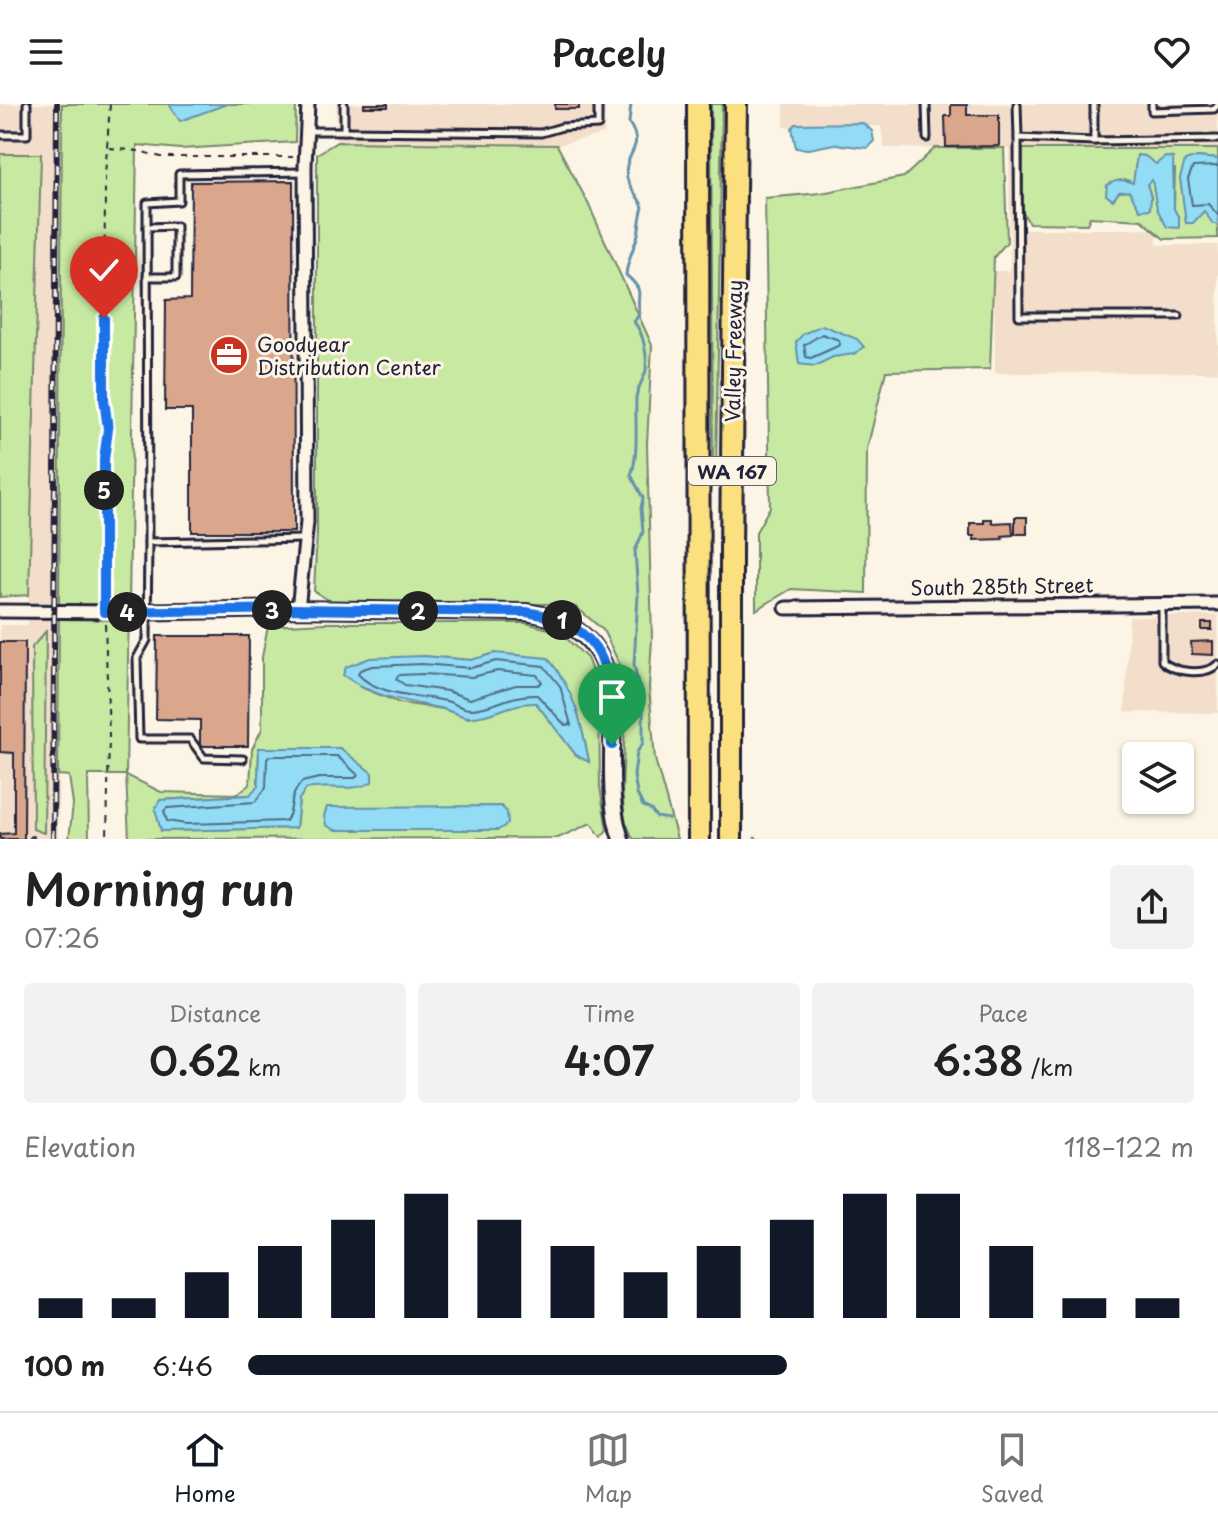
<!DOCTYPE html>
<html lang="en">
<head>
<meta charset="utf-8">
<style>
  body { margin:0; font-family:"Playpen Sans",sans-serif; background:#f2f2f2; color:#222; height:100vh; display:flex; flex-direction:column; font-size:30px; white-space:nowrap }
  * { box-sizing:border-box; margin:0 }
  p { font-size:26px; color:#767676 }
  .icon { flex:none; width:44px; height:44px; fill:none; stroke:currentColor; stroke-width:2; stroke-linecap:round; stroke-linejoin:round }
  .map { position:relative; height:735px; overflow:hidden }
  .side { display:flex; flex-direction:column; background:#fff; flex:1 }
  .side>* { flex:none }
  .tools { position:absolute; left:1122px; top:638px; display:grid; gap:16px }
  .tools a { display:grid; place-items:center; width:72px; height:72px; border-radius:8px; background:#fff; box-shadow:0 2px 6px #0004; font-size:40px }
  .pin { position:absolute; display:grid; place-items:center; width:68px; height:68px; color:#fff; margin:-82px -34px; border-radius:50% 50% 50% 0; rotate:-45deg; box-shadow:0 0 8px #0007 }
  .pin .icon { rotate:45deg }
  .km { position:absolute; width:40px; height:40px; margin:-20px; border-radius:50%; background:#222; color:#fff; font-size:22px; line-height:40px; text-align:center }
  .round { display:grid; place-items:center; flex:none; width:84px; height:84px; border-radius:8px; background:#f2f2f2 }
  .overview { display:flex; align-items:center; justify-content:space-between; height:136px; padding:0 24px }
  h1 { font-size:44px; font-weight:600; line-height:60px }
  .stats { display:grid; grid-template-columns:repeat(3,1fr); gap:12px; height:136px; padding:8px 24px }
  .stats div { display:grid; align-content:center; border-radius:8px; background:#f2f2f2; text-align:center }
  .stats b { font-size:40px; font-weight:600 }
  .stats small { font-size:22px; font-weight:400 }
  .stats p { font-size:22px }
  .chart { height:224px; padding:16px 24px }
  .chart p { display:flex; justify-content:space-between }
  .chart svg { width:100%; height:144px; margin-top:8px; stroke:#111827; stroke-width:6 }
  ul { padding:0 24px; list-style:none; font-size:26px }
  li { display:grid; grid-template-columns:128px 96px 1fr; align-items:center; height:60px }
  li i { height:20px; border-radius:10px; background:#111827 }
  header { display:flex; justify-content:space-between; align-items:center; height:104px; padding:0 24px; background:#fff; font-size:36px; font-weight:600 }
  .tab-bar { display:flex; justify-content:space-around; align-items:center; height:112px; border-top:2px solid #e0e0e0; background:#fff; font-size:22px; color:#767676 }
  .tab-bar a { display:grid; justify-items:center; gap:4px }
  .tab-bar .active { color:#111827 }
  .map>svg:first-child { display:block }
  .built { fill:#f2decb }
  .green { fill:#c8e9a2; stroke:#75866e; stroke-width:2; fill-rule:evenodd }
  .water { fill:#93dcf5; stroke:#6692ab; stroke-width:2 }
  .lines { fill:none; stroke-linecap:round; stroke-linejoin:round }
  .shore { stroke:#4f6c85; stroke-width:2 }
  .stream { stroke:#6692ab; stroke-width:3 }
  .building { fill:#daa78d; stroke:#22223b; stroke-width:2 }
  .service-casing { stroke:#22223b; stroke-width:11 }
  .minor-casing { stroke:#22223b; stroke-width:17 }
  .tertiary-casing { stroke:#22223b; stroke-width:20 }
  .motorway-casing { stroke:#22223b; stroke-width:26 }
  .path { stroke:#22223b; stroke-width:2; stroke-dasharray:6 6; stroke-linecap:butt }
  .service { stroke:#fcf5e5; stroke-width:5 }
  .minor { stroke:#fcf5e5; stroke-width:11 }
  .tertiary { stroke:#fcf5e5; stroke-width:14 }
  .motorway { stroke:#fce080; stroke-width:20 }
  .rail-casing { stroke:#22223b; stroke-width:6 }
  .rail { stroke:#fcf5e5; stroke-width:3; stroke-dasharray:9; stroke-linecap:butt }
  .route-casing { stroke:#fff; stroke-width:16 }
  .route { stroke:#1a73e8; stroke-width:10 }
  .labels { text-anchor:middle; dominant-baseline:central; stroke-width:6; stroke-linejoin:round; paint-order:stroke }
  .shield { fill:#fcf5e5; stroke:#63616e; stroke-width:2 }
  .shield-label { font-size:18px; font-weight:bold; fill:#22223b }
  .poi-label { font-size:20px; fill:#22223b; stroke:#fcf5e5; text-anchor:start }
  .street-label { font-size:20px; fill:#22223b; stroke:#fcf5e5 }
</style>
</head>
<body>
<header><svg class="icon" aria-label="menu" viewBox="0 0 24 24"><path d="M4 6h16M4 12h16M4 18h16"/></svg>Pacely<svg class="icon" aria-label="heart" viewBox="0 0 24 24"><path d="M12 20l-8-8c-3-5 5-10 8-4 3-6 11-1 8 4z"/></svg></header>
<div class="map">
<svg width="1218" height="735" viewBox="0 0 1218 735">
  <rect width="100%" height="100%" fill="#fcf5e5"/>
  <filter id="ink" filterUnits="userSpaceOnUse"><feTurbulence type="fractalNoise" baseFrequency=".0125" numOctaves="2"/><feDisplacementMap in="SourceGraphic" scale="16" xChannelSelector="R" yChannelSelector="G"/><feConvolveMatrix kernelMatrix="1 2 1 2 8 2 1 2 1" color-interpolation-filters="sRGB"/></filter>
  <g filter="url(#ink)">
    <!-- built -->
    <g class="built">
      <polygon points="0,0 62,0 58,735 0,735 0,521 28,521 41,51 0,50"/>
      <polygon points="336,0 605,0 604,30 557,41 337,38"/>
      <polygon points="784,0 1218,0 1218,45 1023,46 1024,125 1157,125 1157,141 1218,141 1218,268 995,269 994,167 1010,167 1009,45 884,44 881,22 784,23"/>
      <polygon points="1218,511 1218,609 1125,608 1129,513"/>
    </g>
    <!-- green -->
    <g class="green">
      <path d="M62 0H296L295 38 180 45 137 41 126 671 161 688 237 690 250 680 252 645 262 625V553L268 522 325 519H526L560 528 587 554 599 586 600 683 607 726 601 733 591 719 558 734 129 735 126 671H88L89 735H69L73 700 69 672 58 671ZM423 552 471 556 548 554C573 586 581 617 589 657L576 651 536 599H519L469 614 443 605 400 599 360 583ZM259 644 319 682 306 685 299 695 296 724 161 727 160 696 250 691 258 682Z"/>
      <polygon points="711,0 722,0 716,372 713,363"/>
      <polygon points="337,38 557,41 587,97 652,241 647,340 652,535 649,583 655,655 677,735 633,735 625,716 622,688 625,618 621,563 603,526 576,503 550,500 335,500 314,487 317,428 317,50"/>
      <polygon points="935,44 1004,44 1007,138 994,153 990,265 886,267 867,345 866,489 791,485 756,506 756,428 770,403 765,94 821,89 904,73"/>
      <path d="M1023 45H1218V55L1197 53 1185 109 1186 119 1204 106 1213 119 1218 120V134L1164 135 1142 116 1090 113 1087 120 1029 119 1022 107ZM1145 52 1156 61 1175 65 1174 105 1179 114 1156 89 1152 75 1147 80 1151 93 1129 87 1119 88 1112 96 1125 75 1133 79 1135 75V62Z"/>
      <polygon points="0,50 41,50 29,491 0,493"/>
      <polygon points="46,527 44,729 33,725 32,543"/>
    </g>
    <!-- water -->
    <g class="water">
      <polygon points="169,0 227,0 180,17"/>
      <polygon points="863,19 872,27 874,37 867,44 834,40 809,45 796,44 792,24 796,20"/>
      <path d="M1137 51 1145 52 1156 60 1165 53 1173 54 1174 105 1179 114V124L1167 123 1157 105 1152 76 1147 80 1151 93 1150 105 1140 106 1129 87 1119 88 1113 96 1106 91 1107 81C1117 75 1123 75 1133 79Z"/>
      <polygon points="1197,53 1218,55 1218,120 1213,120 1204,107 1193,119 1186,119 1180,74 1185,57"/>
      <polygon points="822,221 857,235 864,243 854,250 833,253 815,262 799,260 796,238 803,230"/>
      <path d="M495 549 548 554C575 588 581 616 589 658L576 651 536 599C511 598 491 614 470 613 460 613 450 606 440 604 404 597 373 593 343 571L346 563 370 554 423 552 471 556Z"/>
      <path d="M259 644H340L372 669V678C354 689 326 680 306 685L299 695 296 724 161 727 155 705 160 696 250 691 258 682Z"/>
      <polygon points="501,702 507,708 508,720 498,726 335,726 326,721 324,712 327,703"/>
    </g>
    <g class="lines">
      <!-- shore -->
      <g class="shore">
        <polyline points="1218,62 1193,63 1188,75 1192,101 1208,100 1218,111"/>
        <polygon points="822,230 839,236 840,241 811,254 806,253 804,241"/>
        <path d="M496 557 544 562 560 582 571 621H565L537 591C510 590 492 605 470 605 462 605 454 599 446 597 420 591 377 592 358 570L360 566 372 562 422 560 471 564Z"/>
        <polygon points="497,567 537,571 542,578 538,581 516,581 470,595 447,587 405,581 396,575 399,571 423,570 472,573"/>
        <path d="M270 652H337L358 671 355 674H319L302 678C287 694 295 704 286 717L186 720 167 717 164 707 167 704 255 698 266 684 267 655Z"/>
      </g>
      <!-- stream -->
      <g class="stream">
        <path d="M631 0 629 19C647 46 622 48 627 74 629 84 639 93 643 103 640 112 640 121 638 130 634 145 627 156 626 171 648 190 634 189 640 209L634 218C643 228 648 252 646 266 644 276 636 285 636 295 635 318 639 351 631 371L643 394 641 404 643 428 635 447 638 491 634 560 643 606V639L637 648 634 671 637 690 643 702 651 706 656 713 669 715"/>
        <polyline points="755,734 757,735"/>
      </g>
    </g>
    <!-- building -->
    <g class="building">
      <rect x="364" y="0" width="24" height="3"/>
      <rect x="555" y="0" width="24" height="5"/>
      <polygon points="951,1 967,1 967,11 999,11 999,42 946,43 945,12 951,12"/>
      <polygon points="293,77 294,428 192,428 192,306 165,306 166,196 190,195 191,78"/>
      <rect x="1015" y="413" width="12" height="17"/>
      <polygon points="984,415 992,415 992,419 1012,418 1013,431 1002,432 1003,435 974,436 974,432 970,432 970,419 984,419"/>
      <rect x="1202" y="519" width="10" height="7"/>
      <polygon points="157,532 249,532 248,642 200,642 200,616 156,615"/>
      <polygon points="1213,537 1213,551 1192,550 1191,538"/>
      <polygon points="0,538 25,538 24,735 0,735 0,730 14,729 14,649 0,648"/>
    </g>
    <g class="lines">
      <defs>
        <g id="service">
          <polyline points="926,0 927,34"/>
          <polyline points="1017,0 1018,34 1094,37 1218,35"/>
          <polyline points="1094,0 1094,37"/>
          <polyline points="1152,0 1152,7 1214,5 1218,0"/>
          <polyline points="308,27 344,27 344,0"/>
          <polyline points="344,27 541,29 562,23 598,21 598,0"/>
          <polyline points="0,31 27,31 27,0"/>
          <polyline points="1018,34 1019,212 1179,212"/>
          <polyline points="147,123 176,122 176,173 147,173"/>
          <polyline points="148,438 147,99 179,97 179,70 304,68"/>
          <path d="M1162 502V557C1174 569 1206 572 1218 560"/>
          <polyline points="243,655 204,654 190,635 139,635 137,554 147,536 148,438 304,435"/>
        </g>
        <g id="minor">
          <polyline points="786,504 1218,500"/>
          <polyline points="298,506 307,418 305,62 308,0"/>
          <polyline points="0,507 123,508"/>
        </g>
        <path id="tertiary" d="M123 508 290 505 526 508C657 528 591 650 621 735"/>
        <g id="motorway">
          <polyline points="698,0 699,735"/>
          <polyline points="731,735 731,446 736,0"/>
        </g>
      </defs>
      <!-- service casing -->
      <use href="#service" class="service-casing"/>
      <!-- minor casing -->
      <use href="#minor" class="minor-casing"/>
      <!-- tertiary casing -->
      <use href="#tertiary" class="tertiary-casing"/>
      <!-- motorway casing -->
      <use href="#motorway" class="motorway-casing"/>
      <!-- path -->
      <g class="path">
        <polyline points="109,44 139,47 161,53 293,53"/>
        <polyline points="104,498 104,356 108,325 104,295 105,72 110,0"/>
        <polyline points="105,520 109,631 107,735"/>
      </g>
      <!-- service -->
      <use href="#service" class="service"/>
      <!-- minor -->
      <use href="#minor" class="minor"/>
      <!-- tertiary -->
      <use href="#tertiary" class="tertiary"/>
      <!-- motorway -->
      <use href="#motorway" class="motorway"/>
      <defs>
        <g id="rail">
          <polyline points="32,735 32,734"/>
          <polyline points="53,735 57,0"/>
        </g>
      </defs>
      <!-- rail casing -->
      <use href="#rail" class="rail-casing"/>
      <!-- rail -->
      <use href="#rail" class="rail"/>
    </g>
  </g>
  <g class="lines" filter="url(#ink)">
    <defs>
      <path id="route" d="M104 214V295L108 325 104 356V508L290 505 526 508C608 520 614 570 612 641"/>
    </defs>
    <!-- route casing -->
    <use href="#route" class="route-casing"/>
    <!-- route -->
    <use href="#route" class="route"/>
  </g>
  <!-- icons -->
  <defs>
    <symbol id="office-disc" viewBox="-11 -11 22 22"><circle r="9.5" fill="#c8321e" stroke="#fcf5e5"/><path d="M-6-3h4V-5.5h4V-3h4V5H-6ZM-1-4.5V-3h2v-1.5ZM-6 0V1H6V0Z" fill="#fff"/></symbol>
  </defs>
  <g fill-rule="evenodd">
    <use href="#office-disc" x="207" y="229" width="44" height="44"/>
  </g>
  <g class="labels">
    <!-- shield labels -->
    <rect class="shield" x="688" y="353" width="88" height="28" rx="6"/>
    <g class="shield-label">
      <text x="732" y="367">WA 167</text>
    </g>
    <!-- poi labels -->
    <g class="poi-label">
      <text x="257" y="240">Goodyear<tspan x="257" dy="23">Distribution Center</tspan></text>
    </g>
    <!-- street labels -->
    <g class="street-label">
      <text transform="translate(733 247) rotate(-89)">Valley Freeway</text>
      <text transform="translate(1002 482) rotate(-1)">South 285th Street</text>
    </g>
  </g>
</svg>
<div class="tools">
<a><svg class="icon" aria-label="layers" viewBox="0 0 24 24"><path d="M12 4l9 5-9 5-9-5zM3 14l9 5 9-5"/></svg></a>
</div>
<div class="pin" style="left:612px;top:641px;background:#1e9e55"><svg class="icon" aria-label="arrive" viewBox="0 0 24 24"><path d="M6 21V4h12l-3 4 3 4H6"/></svg></div>
<div class="pin" style="left:104px;top:214px;background:#d93025"><svg class="icon" aria-label="check" viewBox="0 0 24 24"><path d="M5 12l5 5 9-10"/></svg></div>
<b class="km" style="left:562px;top:516px">1</b>
<b class="km" style="left:418px;top:507px">2</b>
<b class="km" style="left:272px;top:506px">3</b>
<b class="km" style="left:127px;top:508px">4</b>
<b class="km" style="left:104px;top:386px">5</b>
</div>
<section class="side">
<div class="overview"><div><h1>Morning run</h1><p>07:26</p></div><a class="round"><svg class="icon" aria-label="share" viewBox="0 0 24 24"><path d="M12 15V3M7 8l5-5 5 5M5 13v7h14v-7"/></svg></a></div>
<div class="stats">
<div><p>Distance</p><b>0.62<small> km</small></b></div>
<div><p>Time</p><b>4:07</b></div>
<div><p>Pace</p><b>6:38<small> /km</small></b></div>
</div>
<div class="chart"><p><span>Elevation</span>118–122 m</p>
<svg viewBox="0 0 160 44" preserveAspectRatio="none"><path d="M5 44V38M15 44V38M25 44V30M35 44V22M45 44V14M55 44V6M65 44V14M75 44V22M85 44V30M95 44V22M105 44V14M115 44V6M125 44V6M135 44V22M145 44V38M155 44V38"/></svg>
</div>
<ul>
<li><b>100 m</b>6:46<i style="width:57%"></i></li>
</ul>
</section>
<nav class="tab-bar">
<a class="active"><svg class="icon" aria-label="home" viewBox="0 0 24 24"><path d="M3 11l9-7 9 7M6 9v11h12V9"/></svg>Home</a>
<a><svg class="icon" aria-label="map" viewBox="0 0 24 24"><path d="M3 6l6-2 6 2 6-2v14l-6 2-6-2-6 2zM9 4v14M15 6v14"/></svg>Map</a>
<a><svg class="icon" aria-label="saved" viewBox="0 0 24 24"><path d="M7 4h10v16l-5-4-5 4z"/></svg>Saved</a>
</nav>
</body>
</html>
